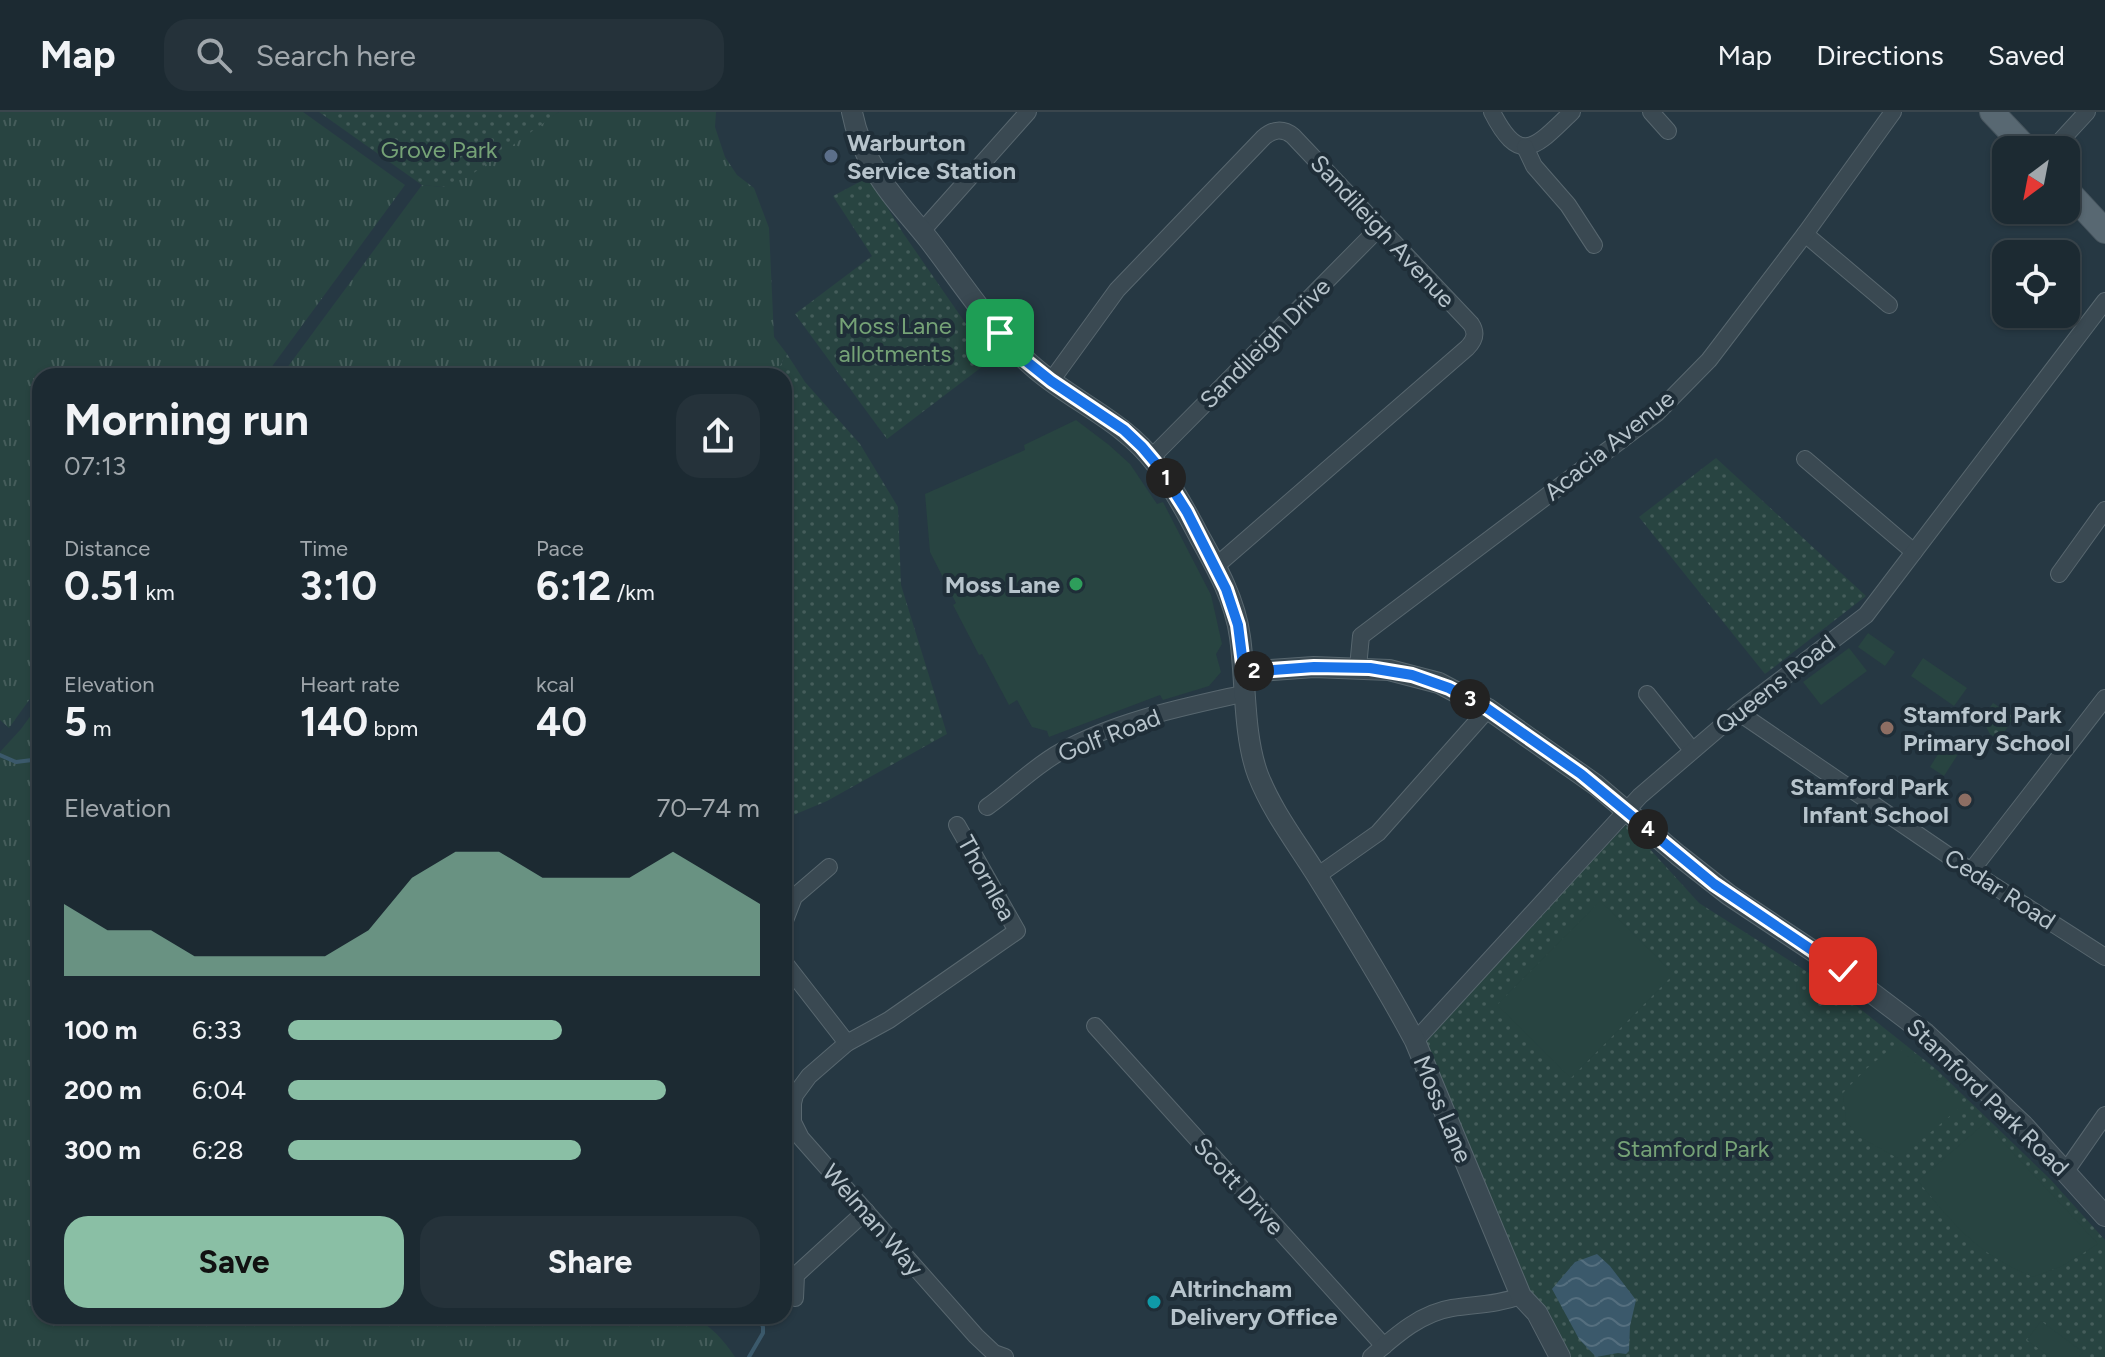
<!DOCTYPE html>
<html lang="en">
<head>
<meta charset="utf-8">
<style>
  body { margin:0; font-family:Figtree,sans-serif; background:#25323a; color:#f1f3f6; height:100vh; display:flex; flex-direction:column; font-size:30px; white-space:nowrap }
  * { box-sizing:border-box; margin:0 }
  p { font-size:26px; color:#a0a7ac }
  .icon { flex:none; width:44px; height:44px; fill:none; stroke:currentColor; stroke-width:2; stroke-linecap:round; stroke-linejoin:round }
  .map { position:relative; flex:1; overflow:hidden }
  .drawer { position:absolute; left:32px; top:256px; width:760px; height:956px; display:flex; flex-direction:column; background:#1c2a32; border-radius:24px; box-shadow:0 2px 6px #0004,0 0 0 2px #3a464d }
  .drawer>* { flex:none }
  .needle { width:52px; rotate:212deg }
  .buttons { position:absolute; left:1992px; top:24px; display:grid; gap:16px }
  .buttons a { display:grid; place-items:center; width:88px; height:88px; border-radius:16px; background:#1c2a32; box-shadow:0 2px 6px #0004,0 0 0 2px #3a464d; font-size:40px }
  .pin { position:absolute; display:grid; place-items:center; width:68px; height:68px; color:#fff; margin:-34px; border-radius:16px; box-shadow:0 4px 12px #0006 }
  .km { position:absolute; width:40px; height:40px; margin:-20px; border-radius:50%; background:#222; color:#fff; font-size:22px; line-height:40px; text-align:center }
  .round { display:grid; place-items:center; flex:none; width:84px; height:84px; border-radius:24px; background:#25323a }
  .summary { display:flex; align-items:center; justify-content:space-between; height:136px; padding:0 32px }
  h1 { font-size:44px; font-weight:700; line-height:60px }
  .figures { display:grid; grid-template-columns:repeat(3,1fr); gap:12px; height:136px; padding:8px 32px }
  .figures div { display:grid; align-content:center }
  .figures b { font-size:40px; font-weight:700 }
  .figures small { font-size:22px; font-weight:400 }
  .figures p { font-size:22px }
  .chart { height:224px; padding:16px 32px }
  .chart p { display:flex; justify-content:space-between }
  .chart svg { width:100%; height:144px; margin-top:8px; fill:#8abfa5; opacity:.7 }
  .button { display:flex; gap:16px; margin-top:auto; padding:16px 32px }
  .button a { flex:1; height:92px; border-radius:24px; background:#8abfa5; color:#111; font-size:32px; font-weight:700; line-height:92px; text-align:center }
  .button a+a { background:#25323a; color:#f1f3f6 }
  ul { padding:0 32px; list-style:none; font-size:26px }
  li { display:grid; grid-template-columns:128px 96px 1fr; align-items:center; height:60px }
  li i { height:20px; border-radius:10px; background:#8abfa5 }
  header { display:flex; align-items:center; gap:48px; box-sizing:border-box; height:112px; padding:0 40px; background:#1c2a32; border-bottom:2px solid #3a464d }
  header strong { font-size:38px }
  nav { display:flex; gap:44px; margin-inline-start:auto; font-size:28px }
  .search { width:560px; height:72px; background:#25323a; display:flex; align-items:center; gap:20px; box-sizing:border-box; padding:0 28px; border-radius:24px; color:#a0a7ac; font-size:30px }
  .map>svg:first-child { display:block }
  .grass { fill:url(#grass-tufts) }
  .park { fill:url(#park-dots) }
  .pitch { fill:#284441 }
  .water { fill:url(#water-waves) }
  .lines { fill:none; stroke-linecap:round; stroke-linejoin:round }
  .stream { stroke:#3b596b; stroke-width:4 }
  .minor-casing { stroke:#58676f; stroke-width:18 }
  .tertiary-casing { stroke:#58676f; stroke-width:22 }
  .primary-casing { stroke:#47555e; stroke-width:26 }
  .minor { stroke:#3a4952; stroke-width:16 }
  .tertiary { stroke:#3a4952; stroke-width:20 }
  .primary { stroke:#586872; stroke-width:24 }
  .route-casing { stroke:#fff; stroke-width:16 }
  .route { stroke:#1a73e8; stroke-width:10 }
  .service-dot { fill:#5c6f8a; stroke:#1f2e38; stroke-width:3 }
  .leisure-dot { fill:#2e9e5b; stroke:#1f2e38; stroke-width:3 }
  .education-dot { fill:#8d6e63; stroke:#1f2e38; stroke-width:3 }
  .culture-dot { fill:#0f9aa8; stroke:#1f2e38; stroke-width:3 }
  .labels { text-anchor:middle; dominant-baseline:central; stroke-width:8; stroke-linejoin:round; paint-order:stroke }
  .poi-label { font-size:24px; font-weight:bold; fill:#b7c4cc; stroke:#1f2e38; text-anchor:start }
  .park-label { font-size:24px; fill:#75a276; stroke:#1f2e38 }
  .street-label { font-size:24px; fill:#b7c4cc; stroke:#1f2e38 }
</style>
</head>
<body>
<header>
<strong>Map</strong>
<div class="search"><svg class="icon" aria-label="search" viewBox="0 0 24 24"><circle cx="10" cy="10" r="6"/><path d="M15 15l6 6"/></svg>Search here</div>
<nav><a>Map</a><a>Directions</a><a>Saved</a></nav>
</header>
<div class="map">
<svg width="2105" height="1245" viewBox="0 0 2105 1245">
  <defs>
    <pattern id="grass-tufts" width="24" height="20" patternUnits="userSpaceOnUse" patternTransform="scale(2)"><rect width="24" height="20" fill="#284441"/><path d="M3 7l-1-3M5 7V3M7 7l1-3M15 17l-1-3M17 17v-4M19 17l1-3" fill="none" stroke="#455d5b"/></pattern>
    <pattern id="park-dots" width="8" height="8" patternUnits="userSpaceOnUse" patternTransform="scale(2)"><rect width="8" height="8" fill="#284441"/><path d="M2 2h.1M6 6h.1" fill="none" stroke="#455d5b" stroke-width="1.8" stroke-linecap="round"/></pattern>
    <pattern id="water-waves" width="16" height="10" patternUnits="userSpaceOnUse" patternTransform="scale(2)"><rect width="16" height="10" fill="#3b596b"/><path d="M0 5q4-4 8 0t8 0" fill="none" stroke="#556f7f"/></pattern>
  </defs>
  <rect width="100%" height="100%" fill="#263843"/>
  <!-- grass -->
  <g class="grass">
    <polygon points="0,0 303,0 405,73 265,264 40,264 40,573 9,616 0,608"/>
    <polygon points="559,0 716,0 715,15 725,45 737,63 754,76 769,116 774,225 787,242 774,264 281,264 422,73 443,75"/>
    <path d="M40 591V1204H692C710 1213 724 1228 735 1245H0V640L21 617Z"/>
  </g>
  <!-- park -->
  <g class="park">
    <polygon points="319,0 559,0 471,63 443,75 422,73"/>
    <polygon points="869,65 903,121 991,248 887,327 795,202 872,144 833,84"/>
    <polygon points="787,242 805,270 860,332 898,395 901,473 947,622 827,689 784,707 784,264 774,264"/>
    <polygon points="1716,346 1866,484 1765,562 1639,405"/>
    <polygon points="1993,591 2014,605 1999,628 1990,622 1982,607"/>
    <polygon points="1627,712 1699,791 1839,880 1937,958 2050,1067 2105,1128 2105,1245 1563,1245 1504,1125 1422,928"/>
  </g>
  <!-- pitch -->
  <g class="pitch">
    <polygon points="1076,308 1109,333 1130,352 1157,392 1163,390 1211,483 1222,532 1216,542 1221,560 1209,574 1163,588 1160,583 1049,625 1047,619 1032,615 1017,588 1009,593 982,542 979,543 953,493 956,491 930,440 925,382 1025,338 1024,333"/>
    <polygon points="1868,521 1895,540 1885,554 1858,535"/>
    <polygon points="1849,536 1867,559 1821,593 1803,570"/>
    <polygon points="1923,546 1967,576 1954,594 1911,564"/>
    <polygon points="1948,626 1962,636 1944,664 1930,655"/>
    <polygon points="1600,789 1674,862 1571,966 1497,893"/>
    <polygon points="1895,933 1964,992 1899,1047 1858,1024 1846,1009 1843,981 1865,958"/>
    <path d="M1985 1011 2098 1132 2062 1154 2033 1165C1977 1142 1955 1114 1918 1069Z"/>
    <polygon points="2041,1209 2083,1240 2079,1245 2049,1245 2027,1228"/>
  </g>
  <!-- water -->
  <polygon class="water" points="1597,1142 1610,1154 1636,1188 1630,1214 1629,1239 1626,1242 1618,1241 1596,1245 1579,1227 1552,1177 1575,1150"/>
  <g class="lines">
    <!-- stream -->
    <g class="stream">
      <polyline points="0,643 16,650 40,647"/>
      <polyline points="749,1245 763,1221 763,1215 758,1204"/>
    </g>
    <defs>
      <g id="minor">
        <path d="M1492 0C1521 57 1537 33 1572 0"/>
        <polyline points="1651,0 1668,19"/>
        <polyline points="1525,35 1534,54 1568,93 1594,133"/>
        <polyline points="2052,38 2087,0"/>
        <polyline points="922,119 1028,0"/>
        <polyline points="1805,122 1889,193"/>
        <path d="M1051 269 1117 178 1263 26C1273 17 1283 16 1293 24L1471 212C1477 221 1475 228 1467 236L1216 454"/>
        <polyline points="1151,346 1379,116"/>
        <polyline points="1805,347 1914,440"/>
        <polyline points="2059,462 2105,398"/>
        <polyline points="1358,555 1361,524 1657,301 1709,248 1805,122 1893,0"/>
        <polyline points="1647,582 1692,638"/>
        <polyline points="1738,600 1971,759 2105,845"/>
        <path d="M987 695C1013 677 1034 654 1062 639 1117 608 1184 595 1246 581"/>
        <polyline points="957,713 1017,819 889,908 847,931 809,964 795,983 793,991 793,1010 801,1026 976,1224 994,1241 1005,1245"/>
        <polyline points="1971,759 2105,586"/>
        <polyline points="1317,764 1378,721 1488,597"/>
        <polyline points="784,811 794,785 829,755"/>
        <polyline points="784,850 847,931"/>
        <polyline points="1095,914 1384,1234"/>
        <polyline points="1415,929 1640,684 1738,600 1866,503 2105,189"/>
        <polyline points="2066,1059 2105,1003"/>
        <polyline points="795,1186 796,1163 866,1099"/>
        <path d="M1371 1245C1394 1225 1420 1201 1452 1196 1477 1192 1495 1193 1521 1184"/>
      </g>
      <g id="tertiary">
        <path d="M852 0C856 21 863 38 874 56 888 82 911 105 929 128 963 172 994 222 1037 258 1076 291 1125 310 1156 352 1173 375 1186 399 1199 424 1217 456 1235 488 1240 525 1246 568 1243 623 1258 663 1272 699 1296 730 1316 762 1350 817 1385 872 1415 929L1521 1184 1537 1201 1560 1245"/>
        <polyline points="1244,560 1314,555 1389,558 1439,571 1488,597 1596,673 1678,743 1729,783 1843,859 1925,921 2023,1013 2105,1104"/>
      </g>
      <g id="primary">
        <polyline points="1992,0 2028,38"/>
        <polyline points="2066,77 2105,119"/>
      </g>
    </defs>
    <!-- minor casing -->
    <use href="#minor" class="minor-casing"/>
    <!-- tertiary casing -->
    <use href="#tertiary" class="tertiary-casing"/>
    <!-- primary casing -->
    <use href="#primary" class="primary-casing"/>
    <!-- minor -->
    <use href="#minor" class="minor"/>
    <!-- tertiary -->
    <use href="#tertiary" class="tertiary"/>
    <!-- primary -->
    <use href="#primary" class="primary"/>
  </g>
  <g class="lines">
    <defs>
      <polyline id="route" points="1000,221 1026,249 1051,269 1124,318 1142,335 1158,354 1187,400 1226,477 1238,513 1244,560 1314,555 1370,556 1412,563 1449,576 1488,597 1581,662 1714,772 1843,859"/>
    </defs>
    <!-- route casing -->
    <use href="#route" class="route-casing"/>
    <!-- route -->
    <use href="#route" class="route"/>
  </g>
  <!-- markers -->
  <circle class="service-dot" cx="831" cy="44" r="8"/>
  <circle class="leisure-dot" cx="1076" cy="472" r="8"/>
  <g class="education-dot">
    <circle cx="1887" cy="616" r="8"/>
    <circle cx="1965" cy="688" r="8"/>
  </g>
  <circle class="culture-dot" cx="1154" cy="1190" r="8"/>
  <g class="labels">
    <!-- poi labels -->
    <g class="poi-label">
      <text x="847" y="30">Warburton<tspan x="847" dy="28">Service Station</tspan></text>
      <text x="1060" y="472" text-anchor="end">Moss Lane</text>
      <text x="1903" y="602">Stamford Park<tspan x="1903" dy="28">Primary School</tspan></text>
      <text x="1949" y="674" text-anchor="end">Stamford Park<tspan x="1949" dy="28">Infant School</tspan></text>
      <text x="1170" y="1176">Altrincham<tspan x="1170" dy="28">Delivery Office</tspan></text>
    </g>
    <!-- park labels -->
    <g class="park-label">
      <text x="439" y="37">Grove Park</text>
      <text x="895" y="213">Moss Lane<tspan x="895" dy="28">allotments</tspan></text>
      <text x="1693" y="1036">Stamford Park</text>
    </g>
    <!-- street labels -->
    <g class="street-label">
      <text transform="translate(1383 119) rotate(47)">Sandileigh Avenue</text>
      <text transform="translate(1265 231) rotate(-45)">Sandileigh Drive</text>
      <text transform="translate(1609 333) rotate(-39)">Acacia Avenue</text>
      <text transform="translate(1775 572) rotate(-38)">Queens Road</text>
      <text transform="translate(1109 623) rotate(-21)">Golf Road</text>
      <text transform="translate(987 766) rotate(61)">Thornlea</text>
      <text transform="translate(2000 777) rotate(33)">Cedar Road</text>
      <text transform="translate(1988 985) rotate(44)">Stamford Park Road</text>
      <text transform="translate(1443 997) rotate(67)">Moss Lane</text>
      <text transform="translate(1239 1074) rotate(48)">Scott Drive</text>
      <text transform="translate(873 1108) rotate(49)">Welman Way</text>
    </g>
  </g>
</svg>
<div class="buttons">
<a><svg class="needle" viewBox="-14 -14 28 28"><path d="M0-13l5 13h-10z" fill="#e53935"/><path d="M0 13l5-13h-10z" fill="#a0a7ac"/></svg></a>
<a><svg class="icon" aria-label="locate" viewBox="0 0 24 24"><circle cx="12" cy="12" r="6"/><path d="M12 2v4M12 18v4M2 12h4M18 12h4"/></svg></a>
</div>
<div class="pin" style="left:1000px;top:221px;background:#1e9e55"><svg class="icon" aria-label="arrive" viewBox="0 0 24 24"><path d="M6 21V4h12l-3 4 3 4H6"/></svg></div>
<div class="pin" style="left:1843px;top:859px;background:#d93025"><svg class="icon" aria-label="check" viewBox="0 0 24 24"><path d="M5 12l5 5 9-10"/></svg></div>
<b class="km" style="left:1166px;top:366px">1</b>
<b class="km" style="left:1254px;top:559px">2</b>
<b class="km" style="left:1470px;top:587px">3</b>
<b class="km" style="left:1648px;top:717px">4</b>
<section class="drawer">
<div class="summary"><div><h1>Morning run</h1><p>07:13</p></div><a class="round"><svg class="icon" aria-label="share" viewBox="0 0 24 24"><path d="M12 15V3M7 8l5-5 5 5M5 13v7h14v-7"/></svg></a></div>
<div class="figures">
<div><p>Distance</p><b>0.51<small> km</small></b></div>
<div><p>Time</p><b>3:10</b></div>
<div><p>Pace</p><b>6:12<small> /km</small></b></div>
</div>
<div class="figures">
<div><p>Elevation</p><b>5<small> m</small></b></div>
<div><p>Heart rate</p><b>140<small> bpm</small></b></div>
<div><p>kcal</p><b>40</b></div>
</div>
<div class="chart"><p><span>Elevation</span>70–74 m</p>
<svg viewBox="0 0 160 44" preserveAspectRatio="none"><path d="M0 44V22L10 30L20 30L30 38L40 38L50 38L60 38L70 30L80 14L90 6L100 6L110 14L120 14L130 14L140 6L150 14L160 22V44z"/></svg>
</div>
<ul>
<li><b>100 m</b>6:33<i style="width:58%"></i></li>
<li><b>200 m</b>6:04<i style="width:80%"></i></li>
<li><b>300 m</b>6:28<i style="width:62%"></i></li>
</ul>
<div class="button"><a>Save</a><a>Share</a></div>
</section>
</div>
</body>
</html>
